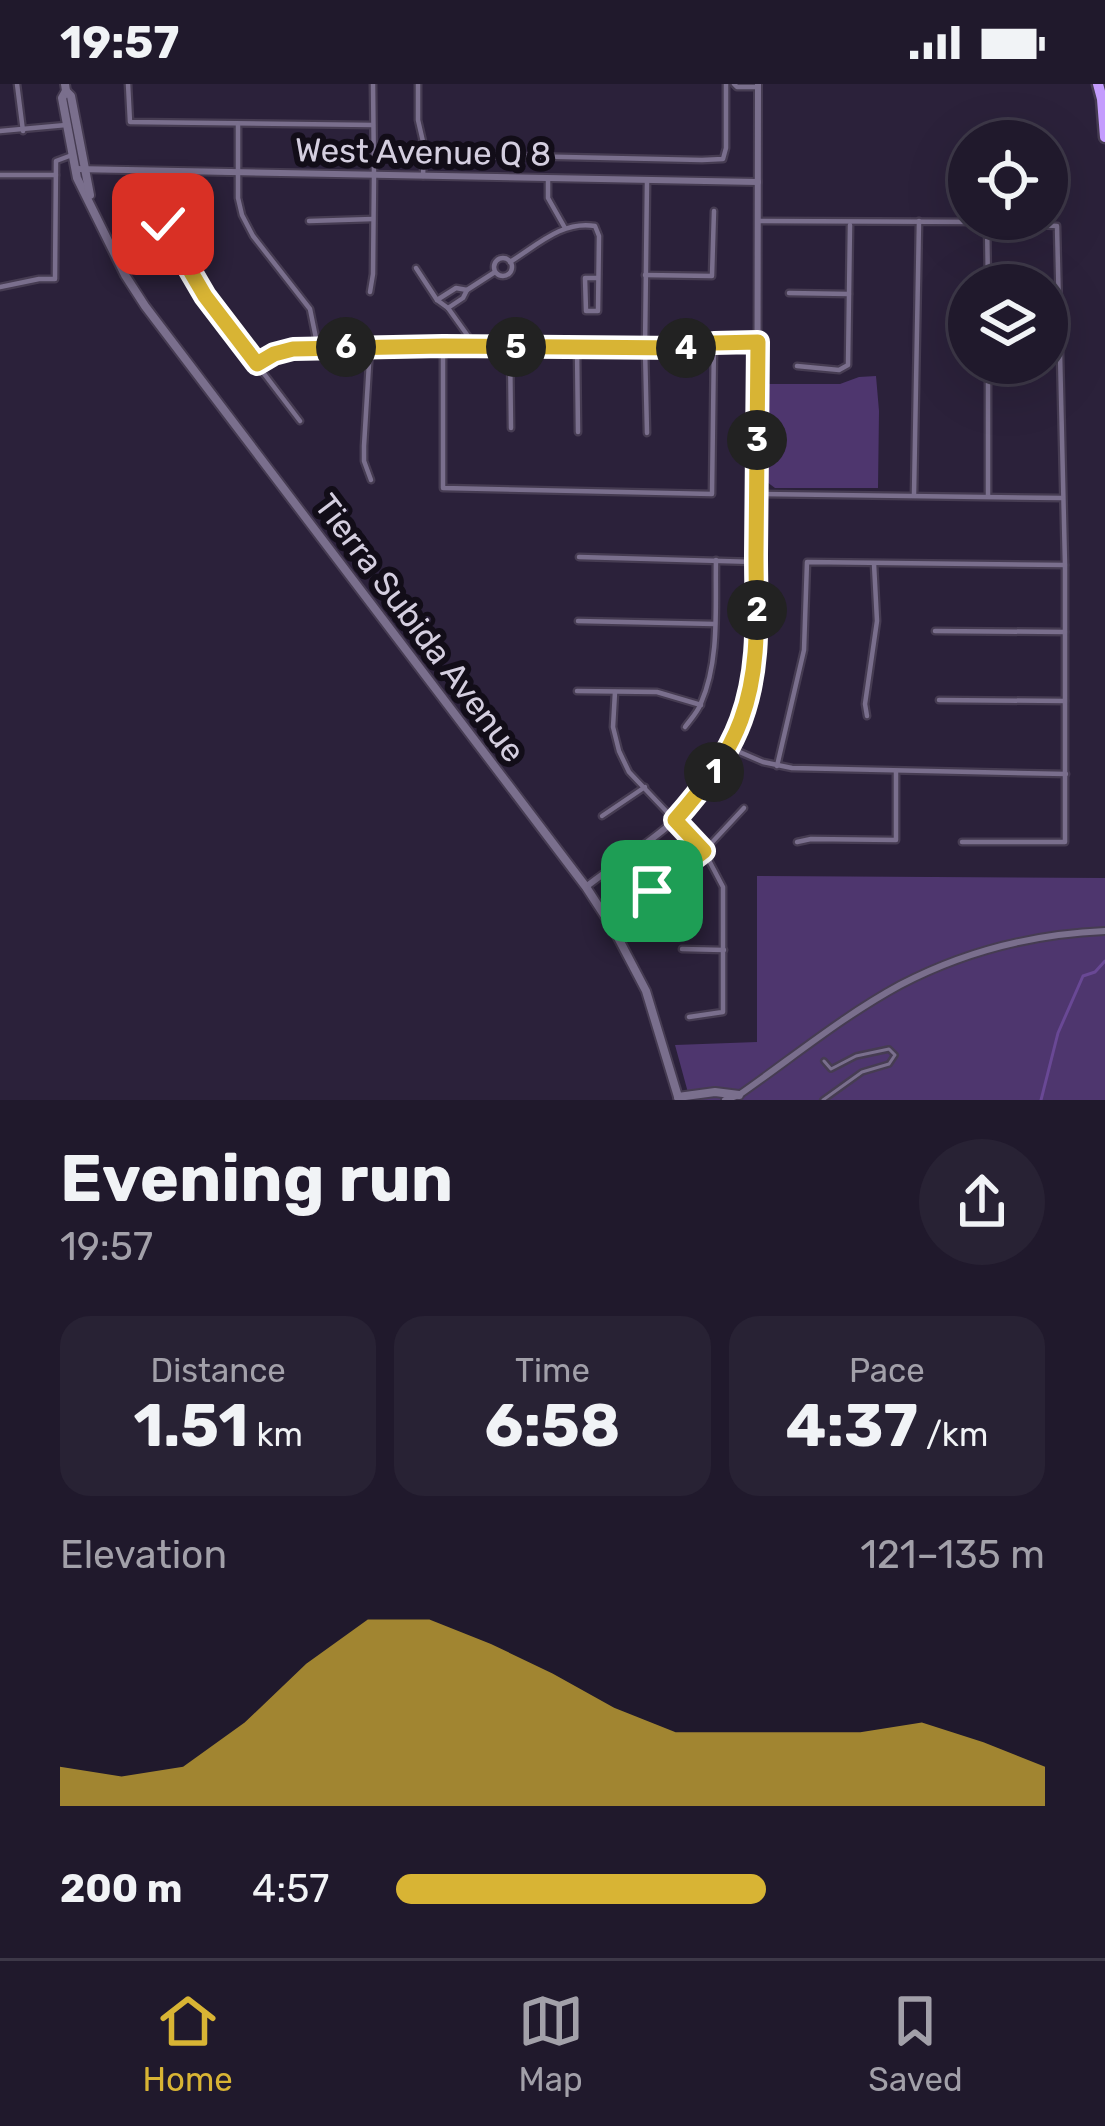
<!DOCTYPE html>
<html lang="en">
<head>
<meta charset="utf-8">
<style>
  body { margin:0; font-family:Rubik,sans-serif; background:#282234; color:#f1f3f6; height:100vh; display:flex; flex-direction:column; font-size:45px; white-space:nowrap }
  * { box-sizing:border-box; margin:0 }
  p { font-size:39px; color:#a2a0a9 }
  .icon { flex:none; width:66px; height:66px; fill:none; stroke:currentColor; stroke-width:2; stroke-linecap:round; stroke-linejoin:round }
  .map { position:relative; height:1016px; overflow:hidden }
  .panel { display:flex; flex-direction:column; background:#20192c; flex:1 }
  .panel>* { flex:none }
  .tools { position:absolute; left:948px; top:36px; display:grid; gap:24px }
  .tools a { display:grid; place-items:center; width:120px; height:120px; border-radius:50%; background:#20192c; box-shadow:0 12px 48px #0002,0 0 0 3px #3d3848; font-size:60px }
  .pin { position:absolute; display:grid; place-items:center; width:102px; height:102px; color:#fff; margin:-51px; border-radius:24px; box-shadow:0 6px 18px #0006 }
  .km { position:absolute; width:60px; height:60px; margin:-30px; border-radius:50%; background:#222; color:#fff; font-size:33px; line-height:60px; text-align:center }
  .round { display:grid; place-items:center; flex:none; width:126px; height:126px; border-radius:63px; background:#282234 }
  .head { display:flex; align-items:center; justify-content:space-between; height:204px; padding:0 60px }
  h1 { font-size:66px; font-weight:700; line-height:90px }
  .metrics { display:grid; grid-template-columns:repeat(3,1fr); gap:18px; height:204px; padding:12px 60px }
  .metrics div { display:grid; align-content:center; border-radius:30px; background:#282234; text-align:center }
  .metrics b { font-size:60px; font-weight:700 }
  .metrics small { font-size:33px; font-weight:400 }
  .metrics p { font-size:33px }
  .chart { height:336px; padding:24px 60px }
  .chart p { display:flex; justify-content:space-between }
  .chart svg { width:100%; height:216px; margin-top:12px; fill:#d8b434; opacity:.7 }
  ul { padding:0 60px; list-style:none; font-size:39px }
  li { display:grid; grid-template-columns:192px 144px 1fr; align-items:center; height:90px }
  li i { height:30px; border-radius:15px; background:#d8b434 }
  .status { display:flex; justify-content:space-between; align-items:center; height:84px; padding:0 60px; background:#20192c; direction:ltr }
  .status svg { height:33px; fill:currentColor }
  .dock { display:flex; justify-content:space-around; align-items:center; height:168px; border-top:3px solid #3d3848; background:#20192c; font-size:33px; color:#a2a0a9 }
  .dock a { display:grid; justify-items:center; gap:6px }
  .dock .selected { color:#d8b434 }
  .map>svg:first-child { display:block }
  .green { fill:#4e366e }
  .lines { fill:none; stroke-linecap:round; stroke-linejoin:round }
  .stream { stroke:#694895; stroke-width:3 }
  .pedestrian-casing { stroke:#463c52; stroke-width:8 }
  .minor-casing { stroke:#463c52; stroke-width:9 }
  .tertiary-casing { stroke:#463c52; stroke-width:10 }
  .secondary-casing { stroke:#463c52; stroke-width:12 }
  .motorway-casing { stroke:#463c52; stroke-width:15 }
  .pedestrian { stroke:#7a6f8d; stroke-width:3 }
  .minor { stroke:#7a6f8d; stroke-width:4.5 }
  .tertiary { stroke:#7a6f8d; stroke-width:6 }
  .secondary { stroke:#7a6f8d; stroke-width:8 }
  .motorway { stroke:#c49cfd; stroke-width:10 }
  .route-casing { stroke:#fff; stroke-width:24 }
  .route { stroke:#d8b434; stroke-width:15 }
  .labels { text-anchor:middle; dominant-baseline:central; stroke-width:12; stroke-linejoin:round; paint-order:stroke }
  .street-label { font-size:33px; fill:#d4cedf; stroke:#120d18 }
</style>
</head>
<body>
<div class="status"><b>19:57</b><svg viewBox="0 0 49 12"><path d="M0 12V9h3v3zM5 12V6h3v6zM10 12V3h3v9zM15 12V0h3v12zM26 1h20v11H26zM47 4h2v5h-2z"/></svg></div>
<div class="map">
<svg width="1105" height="1016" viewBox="0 0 1105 1016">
  <rect width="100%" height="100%" fill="#2b213a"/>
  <!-- green -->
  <g class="green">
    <polygon points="876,292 879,327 878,404 775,404 767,398 767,300 840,300 859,293"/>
    <polygon points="757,792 1105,794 1105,1016 690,1016 675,961 757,958"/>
  </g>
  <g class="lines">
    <!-- stream -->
    <polyline class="stream" points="1041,1016 1058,949 1083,892 1095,888 1105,877"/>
    <defs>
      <polyline id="pedestrian" points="823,1016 862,988 889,980 895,971 889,965 856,972 831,985 824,977"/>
      <g id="minor">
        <polyline points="17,0 23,47"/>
        <polyline points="128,0 130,38 373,41"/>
        <polyline points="373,0 374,91"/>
        <polyline points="418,0 418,36 424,62 474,71 702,76 723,75 726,64 726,0"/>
        <polyline points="734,0 737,3 758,3"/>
        <polyline points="238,41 238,114 242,131 253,152 310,225 318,264"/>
        <polyline points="0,47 66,41"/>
        <polyline points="0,91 56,91"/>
        <polyline points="423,92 424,62"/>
        <polyline points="548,95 548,114 565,144"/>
        <polyline points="647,97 645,265 647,349"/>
        <polyline points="159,126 163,140 205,212 300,337"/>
        <polyline points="309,137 373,135"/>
        <polyline points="758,137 987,138 1057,142 1065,481 1065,758 962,758"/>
        <polyline points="987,138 988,201"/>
        <circle cx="503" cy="183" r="9"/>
        <path d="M510 178C536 162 563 136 595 142L599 152 598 227H586L585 194H598"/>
        <polyline points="416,184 437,216 448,224 463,214 467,206 495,188"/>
        <polyline points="645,191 712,192 714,127"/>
        <polyline points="0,203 39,195 55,195 56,77 72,71"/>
        <polyline points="370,208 373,190 374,91"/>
        <polyline points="789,209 849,210"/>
        <polyline points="437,216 456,204 467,206"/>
        <polyline points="448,224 468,252"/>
        <polyline points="443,262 443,404 712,410 714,259"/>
        <polyline points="370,263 364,362 364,377 371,396"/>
        <polyline points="510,263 511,344"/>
        <polyline points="577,264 578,348"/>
        <polyline points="988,279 988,411"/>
        <polyline points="257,280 275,270 293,265 443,262 682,264 714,259 758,258"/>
        <polyline points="797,282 839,286 848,281 850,141"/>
        <polyline points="757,410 1062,414"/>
        <polyline points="914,411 919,137"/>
        <polyline points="579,473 756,478"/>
        <polyline points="578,537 715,540"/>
        <polyline points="935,547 1065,548"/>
        <polyline points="577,607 657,608 701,621"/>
        <polyline points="615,608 613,643 619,667 629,688 704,767 723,803 723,928 689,933"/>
        <polyline points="939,616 1065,617"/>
        <polyline points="867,632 865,620 877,537 874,480"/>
        <path d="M685 643C690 636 698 628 701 619 720 576 715 522 716 476"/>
        <polyline points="728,663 763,678 792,684 1066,690"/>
        <polyline points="777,682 804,566 807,478 1065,481"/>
        <polyline points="602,732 645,703"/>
        <polyline points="797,758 811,755 896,756 896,687"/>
        <polyline points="652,807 704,767 744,724"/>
        <polyline points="682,865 724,866"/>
      </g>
      <g id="tertiary">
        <polyline points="75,85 758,98"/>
        <path d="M586 803C615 780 649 760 676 735 730 684 755 613 757 540L758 0"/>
        <path d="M725 1016 739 1011C792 974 843 932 900 901 963 868 1034 850 1105 847"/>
      </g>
      <g id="secondary">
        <polyline points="65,0 66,7 62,14 77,94 125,191 145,222 586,803 614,846 646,907 679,1016"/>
        <polyline points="66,7 71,12 90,111"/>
        <polyline points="678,1013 715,1008 739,1011"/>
      </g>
      <polyline id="motorway" points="1098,0 1102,15 1105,53"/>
    </defs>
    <!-- pedestrian casing -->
    <use href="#pedestrian" class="pedestrian-casing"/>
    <!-- minor casing -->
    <use href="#minor" class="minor-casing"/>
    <!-- tertiary casing -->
    <use href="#tertiary" class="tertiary-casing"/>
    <!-- secondary casing -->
    <use href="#secondary" class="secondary-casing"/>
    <!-- motorway casing -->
    <use href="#motorway" class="motorway-casing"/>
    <!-- pedestrian -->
    <use href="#pedestrian" class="pedestrian"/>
    <!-- minor -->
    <use href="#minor" class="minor"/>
    <!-- tertiary -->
    <use href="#tertiary" class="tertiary"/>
    <!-- secondary -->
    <use href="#secondary" class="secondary"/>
    <!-- motorway -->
    <use href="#motorway" class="motorway"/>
  </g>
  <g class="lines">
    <defs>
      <path id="route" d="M163 140 205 212 257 280 274 270 293 265 443 262 682 264 714 259 758 258C757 329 757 400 756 471 756 527 761 582 741 636 727 674 702 705 675 736L704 767 652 807"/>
    </defs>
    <!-- route casing -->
    <use href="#route" class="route-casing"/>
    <!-- route -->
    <use href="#route" class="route"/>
  </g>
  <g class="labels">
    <!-- street labels -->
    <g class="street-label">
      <text transform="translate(423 68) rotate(1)">West Avenue Q 8</text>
      <text transform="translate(420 544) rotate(53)">Tierra Subida Avenue</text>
    </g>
  </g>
</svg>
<div class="tools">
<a><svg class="icon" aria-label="locate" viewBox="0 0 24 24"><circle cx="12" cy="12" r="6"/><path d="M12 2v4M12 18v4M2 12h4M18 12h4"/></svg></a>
<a><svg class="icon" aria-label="layers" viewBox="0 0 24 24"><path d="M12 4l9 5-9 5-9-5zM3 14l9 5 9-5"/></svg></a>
</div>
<div class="pin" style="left:652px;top:807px;background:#1e9e55"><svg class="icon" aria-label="arrive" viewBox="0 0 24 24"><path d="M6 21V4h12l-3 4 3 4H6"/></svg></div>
<div class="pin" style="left:163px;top:140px;background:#d93025"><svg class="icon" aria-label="check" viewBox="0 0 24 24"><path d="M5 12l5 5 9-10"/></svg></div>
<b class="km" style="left:714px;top:688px">1</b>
<b class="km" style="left:757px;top:526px">2</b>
<b class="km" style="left:757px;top:356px">3</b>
<b class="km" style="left:686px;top:264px">4</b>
<b class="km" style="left:516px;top:263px">5</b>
<b class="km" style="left:346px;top:263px">6</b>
</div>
<section class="panel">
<div class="head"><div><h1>Evening run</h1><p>19:57</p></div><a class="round"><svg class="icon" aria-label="share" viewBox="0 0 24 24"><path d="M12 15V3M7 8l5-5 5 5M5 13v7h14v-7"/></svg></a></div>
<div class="metrics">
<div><p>Distance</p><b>1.51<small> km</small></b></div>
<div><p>Time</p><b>6:58</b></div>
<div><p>Pace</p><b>4:37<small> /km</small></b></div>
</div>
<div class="chart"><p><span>Elevation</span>121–135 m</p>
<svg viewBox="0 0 160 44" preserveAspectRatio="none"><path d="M0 44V36L10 38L20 36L30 27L40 15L50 6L60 6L70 11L80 17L90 24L100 29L110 29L120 29L130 29L140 27L150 31L160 36V44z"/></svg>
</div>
<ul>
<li><b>200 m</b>4:57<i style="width:57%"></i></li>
</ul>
</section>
<nav class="dock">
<a class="selected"><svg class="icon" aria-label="home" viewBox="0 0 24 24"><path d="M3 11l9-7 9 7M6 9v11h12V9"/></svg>Home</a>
<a><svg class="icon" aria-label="map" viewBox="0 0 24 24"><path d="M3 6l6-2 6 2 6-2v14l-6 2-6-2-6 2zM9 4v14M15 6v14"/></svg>Map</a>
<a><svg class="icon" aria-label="saved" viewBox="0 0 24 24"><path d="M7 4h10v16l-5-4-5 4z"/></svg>Saved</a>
</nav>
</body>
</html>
